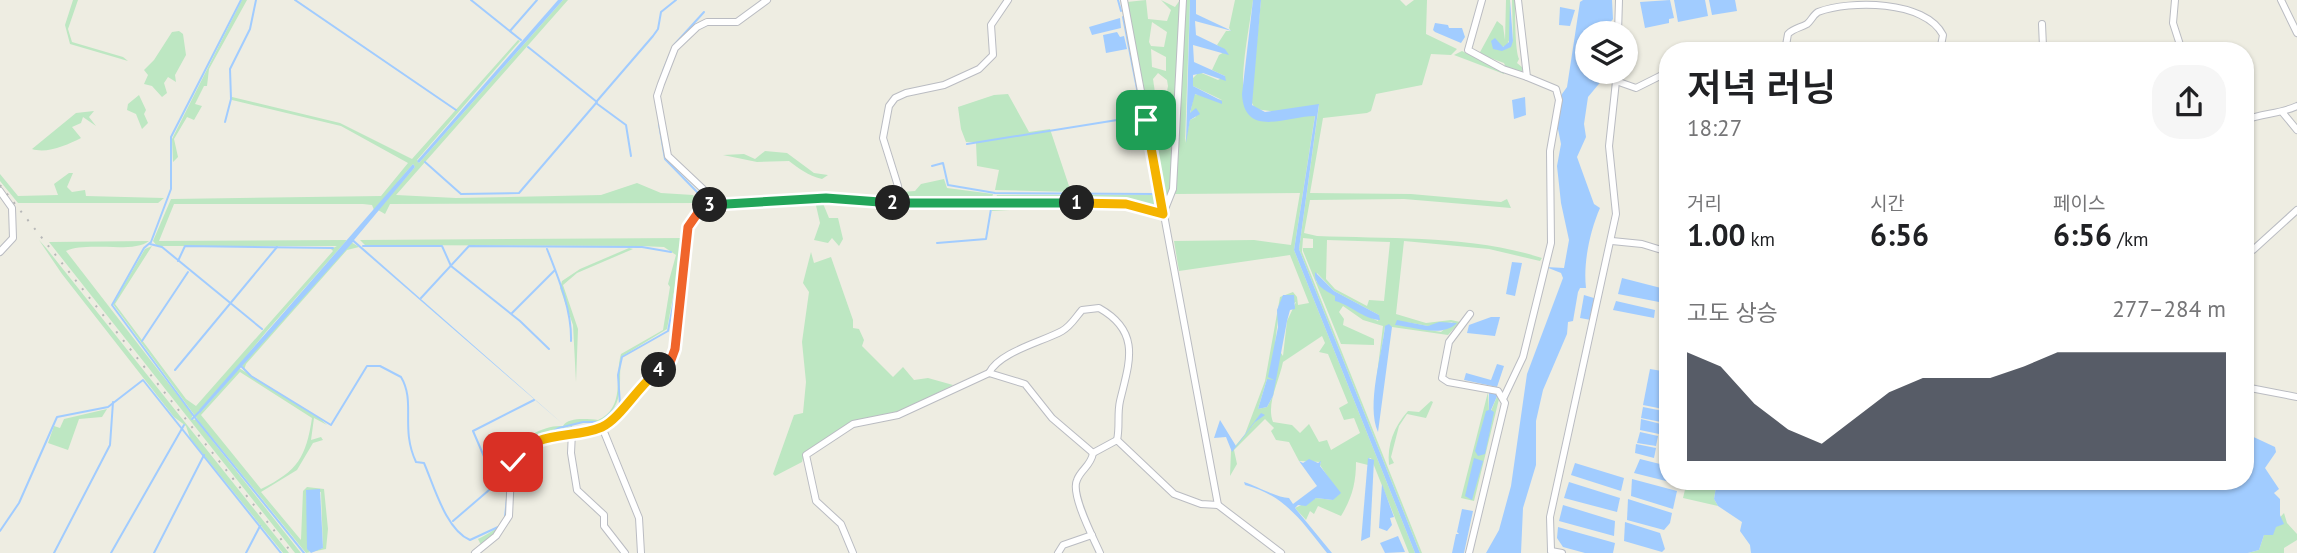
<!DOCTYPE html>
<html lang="ko">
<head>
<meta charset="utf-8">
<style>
  body { margin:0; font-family:"PT Sans","Noto Sans KR",sans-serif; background:#f6f6f6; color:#202124; height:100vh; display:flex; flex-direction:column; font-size:26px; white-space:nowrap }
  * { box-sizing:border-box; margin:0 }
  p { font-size:23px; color:#757577 }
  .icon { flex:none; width:38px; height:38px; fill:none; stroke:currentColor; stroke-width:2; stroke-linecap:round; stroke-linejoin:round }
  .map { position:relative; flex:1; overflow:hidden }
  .side { position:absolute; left:1659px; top:42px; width:595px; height:448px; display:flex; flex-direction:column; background:#fff; border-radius:28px; box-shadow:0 2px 5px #0004 }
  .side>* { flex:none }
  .tools { position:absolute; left:1575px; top:21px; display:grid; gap:14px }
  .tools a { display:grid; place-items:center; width:63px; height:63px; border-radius:50%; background:#fff; box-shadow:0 2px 5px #0004; font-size:35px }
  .pin { position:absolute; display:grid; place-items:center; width:60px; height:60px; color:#fff; margin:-30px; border-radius:14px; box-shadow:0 4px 10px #0006 }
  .km { position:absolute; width:35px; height:35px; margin:-18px; border-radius:50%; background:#222; color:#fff; font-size:19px; line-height:35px; text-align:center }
  .round { display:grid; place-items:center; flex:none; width:74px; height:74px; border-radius:28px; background:#f6f6f6 }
  .overview { display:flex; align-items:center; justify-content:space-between; height:119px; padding:0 28px }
  h1 { font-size:38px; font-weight:600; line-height:52px }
  .metrics { display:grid; grid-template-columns:repeat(3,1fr); gap:10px; height:119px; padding:7px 28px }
  .metrics div { display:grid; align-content:center }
  .metrics b { font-size:30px; font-weight:600 }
  .metrics small { font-size:19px; font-weight:400 }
  .metrics p { font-size:19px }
  .chart { height:196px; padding:14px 28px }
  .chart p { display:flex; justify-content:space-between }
  .chart svg { width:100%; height:126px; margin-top:7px; fill:#111827; opacity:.7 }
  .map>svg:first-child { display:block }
  .green { fill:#bde7c2; fill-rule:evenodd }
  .water { fill:#a1ccff }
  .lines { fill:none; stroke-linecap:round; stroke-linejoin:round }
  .stream { stroke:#a1ccff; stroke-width:2 }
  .minor-casing { stroke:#babcc2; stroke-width:8 }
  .minor { stroke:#fff; stroke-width:6 }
  .rail { stroke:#b6b7b7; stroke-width:2; stroke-dasharray:2 9; stroke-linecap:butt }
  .split-1-casing { stroke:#fff; stroke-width:14 }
  .split-2-casing { stroke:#fff; stroke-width:14 }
  .split-3-casing { stroke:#fff; stroke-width:14 }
  .split-4-casing { stroke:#fff; stroke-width:14 }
  .split-5-casing { stroke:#fff; stroke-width:14 }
  .split-1 { stroke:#f5b400; stroke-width:9 }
  .split-2 { stroke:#22a559; stroke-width:9 }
  .split-3 { stroke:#22a559; stroke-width:9 }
  .split-4 { stroke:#f0652b; stroke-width:9 }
  .split-5 { stroke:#f5b400; stroke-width:9 }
</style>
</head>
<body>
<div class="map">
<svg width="2297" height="553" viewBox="0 0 2297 553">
  <rect width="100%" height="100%" fill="#eeede2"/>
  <!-- green -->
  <g class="green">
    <polygon points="73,0 78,0 68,29 72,42 123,57 128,61 70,44 65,25"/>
    <polygon points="242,0 247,0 209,69 207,86 204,86 195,104 202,106 194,120 187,117 174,139 178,157 173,162 172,139"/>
    <path d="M563 0H568L396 195 456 198 601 195 637 183 661 193 693 195 699 203 390 204 385 214 378 210 415 167 413 164 374 210 372 205 363 204H174L159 241 347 240 266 332 201 412 239 368 318 417 327 425 314 418 311 440 321 437 323 440 313 443 297 470 261 492 301 540 303 491 307 487 324 489 328 529 326 549 306 553 201 424 113 304 145 249 152 246 115 304 186 399 196 406 333 251 331 249 337 246H157L153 241 171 199 381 196 408 163 341 126 232 100V97L340 123 412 159 518 40 520 41 417 160 419 163ZM240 372 312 418C306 457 298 471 261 489L201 415ZM306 490 321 492 323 548 309 552Z"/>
    <path d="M1146 0 1148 19 1167 21 1171 10 1161 0 1175 7 1180 0 1171 188 1168 201 1164 202 1127 2ZM1152 22 1167 32 1164 47 1151 46 1149 42ZM1151 49 1166 57V71L1152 67ZM1158 73 1167 80 1168 86 1160 127 1153 79Z"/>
    <path d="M1185 0H1190L1185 143 1190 120 1196 117 1195 112 1190 114 1194 94 1222 100 1193 86V78L1199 72 1218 80 1225 76 1212 70 1219 55 1226 51 1217 45 1226 31H1231L1229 28 1235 0H1253C1250 26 1234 96 1250 115H1315L1294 250 1415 553H1409L1371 458H1368V465L1356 462C1356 483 1352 498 1341 516L1318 506 1314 514 1310 511 1306 520 1295 508 1316 498 1333 500 1336 489 1320 465 1321 462 1299 461 1289 442 1276 440 1271 431 1274 428 1265 419 1234 450 1237 464 1230 476 1231 451 1263 413 1245 434 1265 381 1280 297 1293 292 1297 297 1298 305 1309 303 1290 255 1179 271 1174 241 1254 240 1291 245 1300 193 1175 194ZM1296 302 1287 321 1283 356 1275 344 1279 311ZM1322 336 1325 343 1319 352 1328 354 1348 403 1339 408 1344 420 1354 418 1360 433 1331 450 1327 440 1319 442 1309 424 1300 433 1292 425 1273 422C1266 404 1279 382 1283 362ZM1267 379 1273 396 1267 407 1258 409Z"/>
    <path d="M1261 0H1400L1406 6 1414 0H1427L1426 34 1457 49 1451 55 1431 54 1422 85 1376 94 1371 111 1367 113 1323 118 1310 193 1411 194 1501 202 1507 199 1511 208 1404 199 1310 200 1304 233 1317 236C1391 239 1470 235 1542 258L1540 261 1489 249 1404 241 1396 314 1426 323 1451 320 1460 322 1448 335 1385 326 1375 391 1383 326 1363 320 1343 306 1339 312 1344 319 1343 325 1374 339V345L1341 344 1303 251V248H1313V239L1303 238 1302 252 1422 553H1420L1299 249 1319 105 1277 112 1255 109 1251 101ZM1327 240 1390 242 1384 301 1369 300 1367 306 1335 289 1326 279ZM1317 273 1334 291 1379 315 1378 321C1361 313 1348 306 1335 295 1328 290 1322 289 1316 281ZM1406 322 1428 326 1453 322 1441 332 1401 325Z"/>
    <path d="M1506 0H1510V38L1507 45 1496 50 1504 49 1513 41 1512 0H1515C1515 13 1515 50 1519 59L1517 63 1523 68 1522 72 1506 68 1504 63 1479 54 1497 21 1503 26 1505 40Z"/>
    <polygon points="179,31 183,34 186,55 175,75 176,82 168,77 164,83 167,93 162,97 152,86 144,84 148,75 144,70 154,60 172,32"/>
    <polygon points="1462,51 1504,72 1504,74 1454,55"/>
    <polygon points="1008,94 1029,132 1050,129 1071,192 995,190 999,170 977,166 976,142 966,142 961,129 958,107 994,95"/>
    <polygon points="139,95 146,110 144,114 148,123 142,129 136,114 127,110 128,104"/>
    <path d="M94 111 89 117 96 126 83 117 81 123 72 127 81 138C67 145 47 154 32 149L76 113Z"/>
    <path d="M765 151 787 153 814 173 828 175 822 179C807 175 800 169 789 161L757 162 723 155 744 154 755 159Z"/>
    <polygon points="69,173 73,173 67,187 72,192 85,190 86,196 164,198 158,203 18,203 0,181 0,174 18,196 58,195 54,184"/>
    <polygon points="944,179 947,188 993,194 991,201 903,201 901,192 915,191 921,184"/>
    <polygon points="997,195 1158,195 1160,206 1102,200 994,201"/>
    <polygon points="815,201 822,201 829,218 838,218 843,239 839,246 832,238 828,243 814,240 820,223"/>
    <polygon points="1048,205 1048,208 992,211 993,206"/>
    <path d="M684 238 667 329 621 357C618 384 626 402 602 421L581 422 548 431 515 450 499 480C499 451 537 424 563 426 568 417 587 419 598 420 626 407 614 378 621 354L663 330 670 287 668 284 676 255 664 247 640 246 365 245 360 240Z"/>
    <polygon points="39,240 47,249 289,553 283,553 190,438 186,426 174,417 62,274"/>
    <path d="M149 241C133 254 88 241 66 251L193 415 191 419 196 420 301 553H295L49 242Z"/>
    <polygon points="351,242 359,247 347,250 246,364 244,370 242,365"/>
    <polygon points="629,248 633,249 577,273 563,285 578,329 576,382 573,325 560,288 562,281 580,269"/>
    <polygon points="811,252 814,263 831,257 853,320 853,328 859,329 864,340 862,346 893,377 903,367 914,380 928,378 953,385 896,414 860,420 804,454 802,462 775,476 773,474 794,415 803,413 806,382 802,342 809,292 803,283"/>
    <polygon points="1488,392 1489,411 1494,412 1491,411 1498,394 1500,395 1474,501 1461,498"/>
    <path d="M1431 401 1433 402 1426 418 1407 414 1399 426 1391 457 1394 463 1389 465C1387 444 1394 427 1408 411L1419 412Z"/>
    <polygon points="107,409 102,417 79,419 68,450 48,443 54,426 60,428 64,419"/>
    <path d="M572 426 573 430C558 432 516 447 512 463 509 477 513 493 510 507 506 524 494 535 482 547L478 539C508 525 507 514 508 483L504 478C518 443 538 435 572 426Z"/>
    <polygon points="1687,481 1717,481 1714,499 1718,506 1683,498"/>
    <polygon points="2284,513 2287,523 2297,534 2297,540 2284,548 2284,553 2248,553 2259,550 2264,535"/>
  </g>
  <!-- water -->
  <g class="water">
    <polygon points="558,0 563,0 419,163 417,161"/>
    <polygon points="1190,0 1196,0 1196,14 1232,31 1195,21 1196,35 1225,49 1229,55 1193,45 1194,62 1225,76 1226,81 1203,73 1193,75 1193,86 1222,101 1222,104 1195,94 1190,113 1196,108 1200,114 1190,120 1186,143"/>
    <path d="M1253 0H1261L1252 105 1265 112 1319 104 1299 249 1420 553H1415L1294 250 1315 116C1288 116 1244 139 1242 94Z"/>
    <polygon points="1510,0 1513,41 1511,47 1502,51 1493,49 1491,41 1495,38 1503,47 1509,42"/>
    <path d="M1583 0H1612L1613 19 1605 29 1606 33H1587V72H1602L1603 79 1588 97 1584 124 1586 137 1577 157 1594 204 1600 208C1590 231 1583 263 1586 288H1580L1578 292 1573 321 1568 322 1567 334 1543 390 1536 421V465L1523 508 1521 553H1486L1499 530 1511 486 1527 374 1563 278 1561 273 1546 267 1564 268 1569 240 1561 203 1557 166 1561 144 1557 124 1562 94 1567 87 1580 2Z"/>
    <polygon points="1670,0 1674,18 1669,19 1669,23 1645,28 1640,2"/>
    <polygon points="1674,0 1705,0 1708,16 1678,22"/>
    <polygon points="1709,0 1735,0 1737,11 1712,15"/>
    <polygon points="1560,7 1575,10 1570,26 1559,25"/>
    <polygon points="1120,18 1121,28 1092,35 1089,27"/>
    <polygon points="1435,23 1448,25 1449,28 1462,28 1465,37 1461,43 1435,32 1433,30"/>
    <polygon points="1117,32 1120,37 1124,36 1127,49 1106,53 1103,35"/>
    <polygon points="1525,97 1526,115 1514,119 1512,100"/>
    <polygon points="413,164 415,167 354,240 564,425 353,242 200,413 199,410"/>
    <polygon points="1512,262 1522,263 1515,296 1506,294"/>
    <path d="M1315 272 1334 291 1379 315 1380 320C1363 319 1351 305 1335 301V296C1325 290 1314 286 1315 272Z"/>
    <polygon points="1622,278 1661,288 1659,302 1618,294"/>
    <polygon points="1283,295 1294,295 1295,309 1290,310 1287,321 1273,396 1267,407 1258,409 1267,379 1274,380 1268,377 1278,327 1277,310"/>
    <polygon points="1584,295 1597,299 1591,320 1580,318"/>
    <polygon points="1616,301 1655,310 1654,318 1613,310"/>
    <polygon points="1491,317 1500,317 1495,336 1467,333 1469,325"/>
    <path d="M1397 320 1428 326 1439 322 1457 323C1442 338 1415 327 1395 325Z"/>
    <path d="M1389 324 1392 327 1378 432C1366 405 1382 355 1385 326Z"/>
    <polygon points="1497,364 1504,366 1497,387 1464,380 1466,373 1491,380"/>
    <polygon points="1650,369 1668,372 1668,410 1643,405"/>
    <polygon points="1489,392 1498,394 1491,410 1494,412 1485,454 1478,456 1475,451 1486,411 1489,410"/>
    <polygon points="1643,407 1663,411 1661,422 1641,418"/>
    <polygon points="1261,413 1265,415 1255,422 1232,452 1226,437 1214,438 1220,420 1236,446"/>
    <polygon points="1641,419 1661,424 1659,434 1640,430"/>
    <polygon points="1640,432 1658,436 1656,446 1637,443"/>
    <polygon points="2245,433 2275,447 2276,452 2265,468 2279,489 2274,493 2280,499 2280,515 2284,524 2276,527 2273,535 2264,535 2259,550 2248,553 1751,553 1750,545 1740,531 1742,522 1718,506 1714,499 1717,481 2245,481"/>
    <polygon points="1636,444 1656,448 1654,458 1635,453"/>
    <polygon points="1368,458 1374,460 1370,537 1361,541"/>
    <polygon points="1474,458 1483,461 1472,500 1465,496"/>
    <path d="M1309 459 1318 463 1321 461 1320 466 1341 493 1333 500 1316 498 1306 506 1298 505 1295 508 1332 553H1327C1301 520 1284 495 1245 485L1244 482C1257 486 1277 498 1289 498L1293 504 1317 486 1299 461 1303 463Z"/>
    <polygon points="1640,459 1668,466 1668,481 1678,481 1678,484 1634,473"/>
    <polygon points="1575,463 1624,478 1621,491 1571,475"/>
    <polygon points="1632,479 1677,491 1673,509 1631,496"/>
    <polygon points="1569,482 1620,498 1617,512 1564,498"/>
    <polygon points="1382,484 1394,517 1390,518 1392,525 1387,531 1379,528"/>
    <polygon points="320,489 323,548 311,553 307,549 306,490"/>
    <polygon points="1628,499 1672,513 1670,523 1664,530 1627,520"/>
    <polygon points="1563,505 1615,521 1614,536 1559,521"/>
    <polygon points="1462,509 1473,511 1464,553 1452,553 1456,534 1459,534 1457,532"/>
    <polygon points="1625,522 1660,533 1665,549 1662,552 1624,541"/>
    <polygon points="1558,527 1615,543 1613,553 1585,553 1563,547 1557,538"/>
    <polygon points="1398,536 1405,552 1385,553 1380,543"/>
  </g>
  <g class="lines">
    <!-- stream -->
    <g class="stream">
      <polyline points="241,0 171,137 171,189 151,242 144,248 112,305 196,419 304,553"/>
      <polyline points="295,0 456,110"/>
      <polyline points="471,0 521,40"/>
      <polyline points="1118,0 1121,11"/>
      <polyline points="1123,17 1145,130"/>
      <polyline points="510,31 537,0"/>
      <polyline points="674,45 704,12"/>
      <polyline points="663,71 670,54"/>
      <polyline points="597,101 653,36 658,29 661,12 676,0"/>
      <polyline points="596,103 626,125 631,156"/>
      <polyline points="225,122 231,99 230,69 250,29 256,0"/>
      <polyline points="659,124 665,159 698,193"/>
      <polyline points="967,144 1142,116"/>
      <polyline points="425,162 461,194 519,193 597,102 528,47"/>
      <polyline points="932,166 943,163 948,185 995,193 1155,194 1155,184"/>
      <polyline points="937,243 986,239 991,209"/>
      <polyline points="150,244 162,247 262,329"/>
      <polyline points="363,246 442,246 451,266 520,321 549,349"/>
      <path d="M547 249C558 277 572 310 571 341"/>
      <polyline points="178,261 185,246 333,248"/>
      <polyline points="421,298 469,246 642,247 671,252"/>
      <polyline points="512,313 555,270"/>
      <polyline points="142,341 188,272"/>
      <path d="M241 366 251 376 331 425 367 366H380L401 377C416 402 400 428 416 462L424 463C434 486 446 530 470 540L498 527"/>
      <polyline points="175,370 277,247"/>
      <polyline points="192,419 199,412"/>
      <polyline points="495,482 473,431 534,400"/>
      <polyline points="505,517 507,498"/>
      <polyline points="453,521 503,478 517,450 559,428 583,422 601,422 620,404 618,375 622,357 668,331 681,264"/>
      <polyline points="0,531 19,503 57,417 108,407 143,380 281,553"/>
      <polyline points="54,553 110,445 113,402"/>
      <polyline points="111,553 184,425"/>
      <polyline points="154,553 204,455"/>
      <polyline points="246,553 260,526"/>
    </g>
    <defs>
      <g id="minor">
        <polyline points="1124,0 1218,505 1281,553"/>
        <polyline points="1482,0 1468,50 1503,69 1527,77"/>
        <polyline points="2175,0 2173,23 2182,51"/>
        <polyline points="2281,0 2297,33"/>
        <polyline points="2042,24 2043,47 2047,51"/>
        <polyline points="1618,33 1619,0"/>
        <path d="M1785 51 1788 34C1794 28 1800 28 1807 24 1811 21 1813 15 1818 12 1850 0 1925 0 1943 35L1940 51"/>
        <polyline points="1616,81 1636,88 1668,72"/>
        <polyline points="2283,113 2297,130"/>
        <path d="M2245 120C2263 113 2280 114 2297 106"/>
        <polyline points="0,191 12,208 13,238 0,252"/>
        <polyline points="900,203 898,186 883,138 889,106 895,98 906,93 944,85 979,69 993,55 991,25 1008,0"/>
        <polyline points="702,207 703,189 668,156 657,96 661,84 675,48 697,27 707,22 737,22 767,0"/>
        <polyline points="1612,241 1642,244 1668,252"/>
        <polyline points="2245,253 2253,250 2297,210"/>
        <path d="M989 373C999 352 1042 342 1062 331 1071 326 1075 318 1082 310L1099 308C1142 332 1129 363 1120 401 1117 414 1120 427 1117 440"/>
        <polyline points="2245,387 2297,397"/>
        <polyline points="1504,397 1523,357 1551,243 1550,151 1559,100 1556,89 1527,77 1518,0"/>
        <polyline points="602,427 639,518 641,553"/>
        <polyline points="572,432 571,453 577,490 604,515 604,526 625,553"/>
        <path d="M1093 453C1091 466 1081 469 1077 480 1070 494 1094 539 1100 553"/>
        <polyline points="1551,550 1550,517 1616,214 1609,146 1617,72"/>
        <polyline points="1551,551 1562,553"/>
        <polyline points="475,553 496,536 509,516 511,473 519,454 547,438 602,427 613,419 643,382 671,360 675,349 688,227 702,207 742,201 800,202 826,198 872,204 1102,202 1152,209 1163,214 1173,189 1183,0"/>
        <polyline points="853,553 841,524 816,501 806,455 853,424 898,415 989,373 1025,384 1052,418 1093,453 1117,440 1174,494 1201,504 1218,505"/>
        <polyline points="1058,553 1063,545 1092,535"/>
        <polyline points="1469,553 1505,403 1498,391 1448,382 1442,378 1449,342 1470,314"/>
      </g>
    </defs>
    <!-- minor casing -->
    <use href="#minor" class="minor-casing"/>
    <!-- minor -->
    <use href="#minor" class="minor"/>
    <!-- rail -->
    <polyline class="rail" points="0,185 292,553"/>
  </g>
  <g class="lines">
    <defs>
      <polyline id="split-1" points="1077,203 1126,204 1163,214 1146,120"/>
      <polyline id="split-2" points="893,203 1077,203"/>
      <polyline id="split-3" points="710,205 826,198 893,203"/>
      <polyline id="split-4" points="659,370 671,360 675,349 688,227 702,207 710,205"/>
      <path id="split-5" d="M513 462C535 428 572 440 602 427 620 419 639 385 659 370"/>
    </defs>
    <!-- split-1 casing -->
    <use href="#split-1" class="split-1-casing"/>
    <!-- split-2 casing -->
    <use href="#split-2" class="split-2-casing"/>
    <!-- split-3 casing -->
    <use href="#split-3" class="split-3-casing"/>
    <!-- split-4 casing -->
    <use href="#split-4" class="split-4-casing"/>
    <!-- split-5 casing -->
    <use href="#split-5" class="split-5-casing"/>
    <!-- split-1 -->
    <use href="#split-1" class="split-1"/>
    <!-- split-2 -->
    <use href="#split-2" class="split-2"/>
    <!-- split-3 -->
    <use href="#split-3" class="split-3"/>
    <!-- split-4 -->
    <use href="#split-4" class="split-4"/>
    <!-- split-5 -->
    <use href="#split-5" class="split-5"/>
  </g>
</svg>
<div class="tools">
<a><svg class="icon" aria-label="layers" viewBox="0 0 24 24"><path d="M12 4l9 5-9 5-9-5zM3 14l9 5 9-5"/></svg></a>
</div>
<div class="pin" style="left:1146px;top:120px;background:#1e9e55"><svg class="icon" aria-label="arrive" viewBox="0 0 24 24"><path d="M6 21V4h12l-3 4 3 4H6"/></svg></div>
<div class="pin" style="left:513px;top:462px;background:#d93025"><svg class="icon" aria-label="check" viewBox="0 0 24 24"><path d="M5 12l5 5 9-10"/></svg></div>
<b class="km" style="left:1077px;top:203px">1</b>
<b class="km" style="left:893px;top:203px">2</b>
<b class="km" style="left:710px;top:205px">3</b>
<b class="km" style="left:659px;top:370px">4</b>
<section class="side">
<div class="overview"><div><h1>저녁 러닝</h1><p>18:27</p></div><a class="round"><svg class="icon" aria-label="share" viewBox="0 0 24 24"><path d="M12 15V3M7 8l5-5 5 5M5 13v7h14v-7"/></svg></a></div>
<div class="metrics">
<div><p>거리</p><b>1.00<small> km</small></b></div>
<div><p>시간</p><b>6:56</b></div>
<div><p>페이스</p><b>6:56<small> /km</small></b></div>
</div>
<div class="chart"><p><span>고도 상승</span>277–284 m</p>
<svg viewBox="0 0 160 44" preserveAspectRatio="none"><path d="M0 44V6L10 11L20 24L30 33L40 38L50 29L60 20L70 15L80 15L90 15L100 11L110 6L120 6L130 6L140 6L150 6L160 6V44z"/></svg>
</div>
</section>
</div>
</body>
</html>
